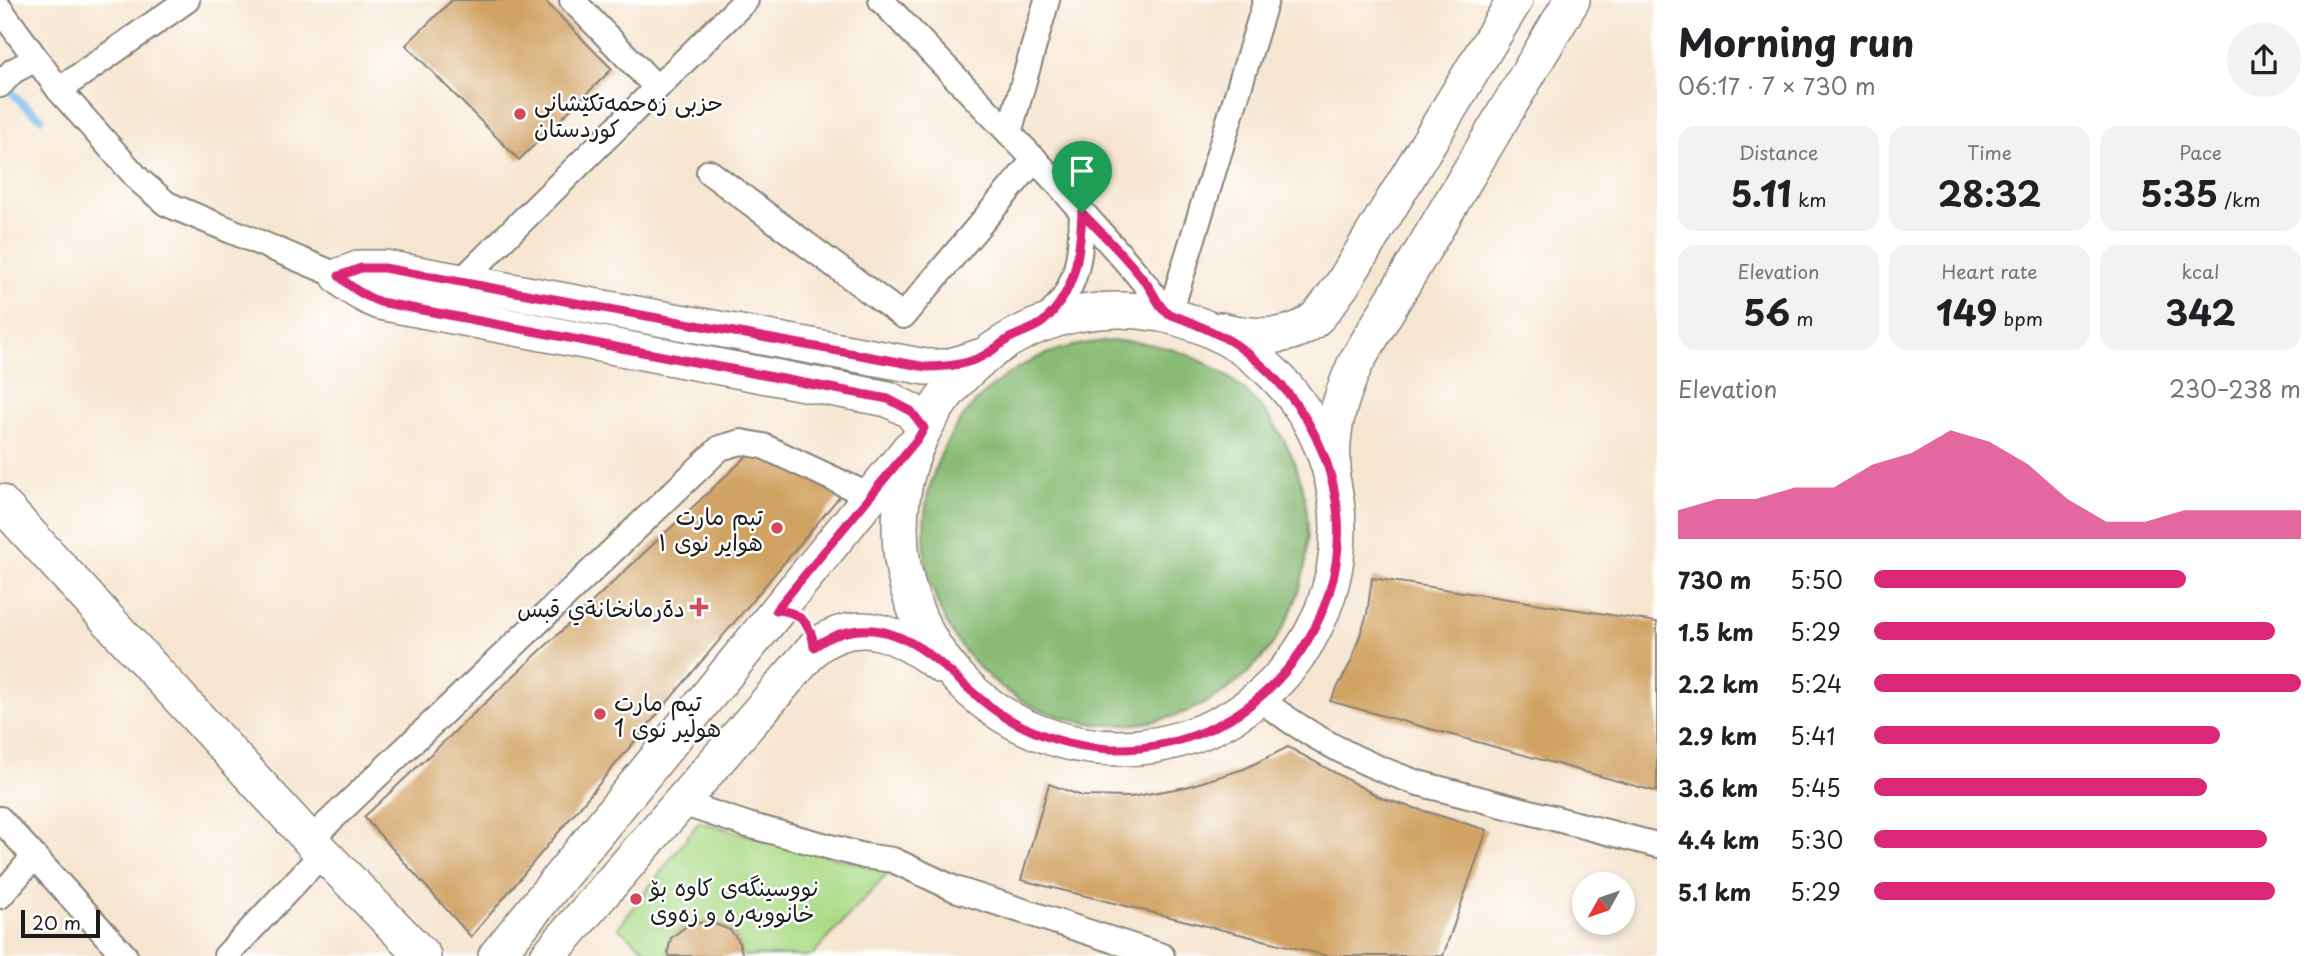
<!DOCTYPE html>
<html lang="en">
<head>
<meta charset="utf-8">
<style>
  body { margin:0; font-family:"Playpen Sans","Playpen Sans Arabic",sans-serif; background:#f2f2f2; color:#202124; height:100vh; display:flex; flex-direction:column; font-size:26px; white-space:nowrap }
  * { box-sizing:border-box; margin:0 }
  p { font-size:23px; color:#757577 }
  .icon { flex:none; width:38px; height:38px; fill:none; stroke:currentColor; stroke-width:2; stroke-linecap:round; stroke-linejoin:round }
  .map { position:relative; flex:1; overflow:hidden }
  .panel { display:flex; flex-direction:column; background:#fff; width:665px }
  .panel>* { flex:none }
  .needle { width:46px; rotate:230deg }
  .controls { position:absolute; left:1572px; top:872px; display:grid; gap:14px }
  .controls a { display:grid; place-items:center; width:63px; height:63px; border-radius:50%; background:#fff; box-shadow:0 4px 10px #0003; font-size:35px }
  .scale { position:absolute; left:21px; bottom:18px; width:79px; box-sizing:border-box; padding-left:7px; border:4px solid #1c1c1c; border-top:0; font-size:19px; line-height:24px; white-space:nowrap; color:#1c1c1c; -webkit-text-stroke:5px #fff; paint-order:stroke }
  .pin { position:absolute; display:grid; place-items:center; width:60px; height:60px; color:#fff; margin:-72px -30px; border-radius:50% 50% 50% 0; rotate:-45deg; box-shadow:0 0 7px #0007 }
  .pin .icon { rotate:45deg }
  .round { display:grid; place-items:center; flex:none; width:74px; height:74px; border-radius:37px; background:#f2f2f2 }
  .headline { display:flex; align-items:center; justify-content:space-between; height:119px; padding:0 21px }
  h1 { font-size:38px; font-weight:700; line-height:52px }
  .metrics { display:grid; grid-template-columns:repeat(3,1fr); gap:10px; height:119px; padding:7px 21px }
  .metrics div { display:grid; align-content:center; border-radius:18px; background:#f2f2f2; text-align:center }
  .metrics b { font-size:35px; font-weight:700 }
  .metrics small { font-size:19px; font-weight:400 }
  .metrics p { font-size:19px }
  .chart { height:196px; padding:14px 21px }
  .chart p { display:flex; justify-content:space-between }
  .chart svg { width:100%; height:126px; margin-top:7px; fill:#db2777; opacity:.7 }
  ul { padding:0 21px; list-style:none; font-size:23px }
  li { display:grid; grid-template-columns:112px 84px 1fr; align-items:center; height:52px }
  li i { height:18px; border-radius:9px; background:#db2777 }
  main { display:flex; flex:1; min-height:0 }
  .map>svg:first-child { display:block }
  .green { fill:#acdb88; stroke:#647c52; stroke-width:2 }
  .forest { fill:#89bb74; stroke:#526c48; stroke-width:2 }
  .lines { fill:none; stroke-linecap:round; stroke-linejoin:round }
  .stream { stroke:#73b6e9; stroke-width:8 }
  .building { fill:#d1a364 }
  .street-casing { stroke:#898176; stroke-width:28 }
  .secondary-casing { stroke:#898176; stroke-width:38 }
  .street { stroke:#fff; stroke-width:24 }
  .secondary { stroke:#fff; stroke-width:35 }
  .route-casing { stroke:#fff; stroke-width:14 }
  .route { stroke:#db2777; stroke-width:9 }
  .poi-dot { fill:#d1495b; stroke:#fff; stroke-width:2.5 }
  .labels { text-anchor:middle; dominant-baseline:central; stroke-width:5; stroke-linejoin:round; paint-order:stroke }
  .poi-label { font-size:23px; fill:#1c1c1c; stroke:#fff; text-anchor:start }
</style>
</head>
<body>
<main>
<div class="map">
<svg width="1657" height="956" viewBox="0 0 1657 956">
  <rect width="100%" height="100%" fill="#fff"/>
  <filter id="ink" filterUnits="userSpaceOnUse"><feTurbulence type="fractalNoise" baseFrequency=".0143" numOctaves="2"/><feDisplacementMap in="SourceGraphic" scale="14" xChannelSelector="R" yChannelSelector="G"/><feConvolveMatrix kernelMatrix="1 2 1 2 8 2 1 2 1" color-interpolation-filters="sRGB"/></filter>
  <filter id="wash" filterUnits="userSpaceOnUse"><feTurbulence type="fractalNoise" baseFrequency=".00686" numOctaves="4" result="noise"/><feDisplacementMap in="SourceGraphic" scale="28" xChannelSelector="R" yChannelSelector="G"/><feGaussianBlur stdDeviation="1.57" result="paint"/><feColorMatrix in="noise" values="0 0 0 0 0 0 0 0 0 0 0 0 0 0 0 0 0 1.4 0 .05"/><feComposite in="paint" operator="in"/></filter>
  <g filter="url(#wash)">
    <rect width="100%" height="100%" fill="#f6e6d1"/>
    <!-- green -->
    <path class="green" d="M699 822 889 872 812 956H743C740 947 738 937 731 931 711 913 663 925 669 956H653L618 928Z"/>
    <!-- forest -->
    <circle class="forest" cx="1116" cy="533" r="192"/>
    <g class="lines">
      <!-- stream -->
      <polyline class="stream" points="4,84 24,105 41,118"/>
    </g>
    <g id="blocks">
      <!-- building -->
      <g class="building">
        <polygon points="452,0 544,0 612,69 519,160 406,45"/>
        <polygon points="749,454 845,490 471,937 364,817"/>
        <polygon points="1372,578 1657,622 1657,792 1330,701 1351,662 1367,614"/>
        <polygon points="1288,747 1381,798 1487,830 1443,956 1328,956 1021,880 1049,784 1082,796 1131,797 1186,787 1244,769"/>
        <polygon points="710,922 730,930 738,940 743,956 669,956 668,951 671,938 689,924"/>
      </g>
    </g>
  </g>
  <g filter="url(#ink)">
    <use href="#blocks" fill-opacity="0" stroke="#898176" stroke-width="2"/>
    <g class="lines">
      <defs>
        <g id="street">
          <polyline points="572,0 657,88"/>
          <path d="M881 0 1062 188C1096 231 1136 267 1166 313"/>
          <polyline points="0,9 59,90 140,181 167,204 339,276"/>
          <polyline points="0,85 13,71 36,59"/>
          <polyline points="59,90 187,0"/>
          <polyline points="1009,133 1047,0"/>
          <polyline points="709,172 903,316 1035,159"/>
          <polyline points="459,283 746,0"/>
          <polyline points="1170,313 1266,0"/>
          <path d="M1043 323C1050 314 1059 306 1065 296 1080 272 1081 241 1082 213"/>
          <path d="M1260 699C1309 737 1359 763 1418 783L1657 845"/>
          <polyline points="679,802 748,825 864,856 893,860 955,889 1162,956"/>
          <polyline points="0,819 125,956"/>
          <polyline points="310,840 720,448 741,442 763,446 870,496"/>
          <polyline points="0,896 34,857"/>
          <polyline points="226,956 323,853"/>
        </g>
        <g id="secondary">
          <circle cx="1119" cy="529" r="219"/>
          <path d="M1220 330C1250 337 1289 342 1315 319 1325 310 1333 296 1342 285L1515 0"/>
          <path d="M924 428 911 411 888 399 380 302C364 296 352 289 339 276L361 268H385L926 367H948L983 356"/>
          <path d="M1333 468C1330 430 1340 399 1355 364L1572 0"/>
          <polyline points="0,502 310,840 423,956"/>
          <polyline points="496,956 910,448"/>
          <path d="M548 956 815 647C863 612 901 637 942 666"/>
        </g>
      </defs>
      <!-- street casing -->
      <use href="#street" class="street-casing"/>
      <!-- secondary casing -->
      <use href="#secondary" class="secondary-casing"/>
      <!-- street -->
      <use href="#street" class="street"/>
      <!-- secondary -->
      <use href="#secondary" class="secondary"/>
    </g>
  </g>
  <g class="lines" filter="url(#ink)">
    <defs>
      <path id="route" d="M1082 213C1104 235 1127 258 1146 283 1153 291 1157 304 1165 311 1169 315 1179 317 1185 320 1202 327 1220 334 1235 344 1315 399 1359 498 1329 593 1285 729 1131 791 1007 718 967 695 939 651 894 635 867 625 837 630 814 647 812 624 799 611 776 610L919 437 924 428 911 411 888 399 380 302C364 296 352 289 339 276L361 268H384L926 367C945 367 966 365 983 356 993 351 1001 343 1010 338 1021 332 1035 329 1044 321 1076 292 1080 253 1082 213Z"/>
    </defs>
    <!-- route casing -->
    <use href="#route" class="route-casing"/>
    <!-- route -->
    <use href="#route" class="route"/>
  </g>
  <!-- markers -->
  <g class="poi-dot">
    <circle cx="520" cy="114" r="7"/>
    <circle cx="777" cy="528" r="7"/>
    <path d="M695.5 596.5h7v7h7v7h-7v7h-7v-7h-7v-7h7z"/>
    <circle cx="600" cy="714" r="7"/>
    <circle cx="636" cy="899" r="7"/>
  </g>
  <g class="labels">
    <!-- poi labels -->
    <g class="poi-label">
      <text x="534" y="101">حزبی زه‌حمه‌تكێشانی<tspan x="534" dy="26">كوردستان</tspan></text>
      <text x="763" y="515" text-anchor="end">تبم مارت<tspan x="763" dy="26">هواير نوى ١</tspan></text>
      <text x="685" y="607" text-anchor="end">دةرمانخانةي قبس</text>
      <text x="614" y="701">تيم مارت<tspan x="614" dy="26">هولير نوى 1</tspan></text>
      <text x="650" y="886">نووسینگەی کاوە بۆ<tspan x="650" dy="26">خانووبەرە و زەوی</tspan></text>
    </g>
  </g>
</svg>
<div class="controls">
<a><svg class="needle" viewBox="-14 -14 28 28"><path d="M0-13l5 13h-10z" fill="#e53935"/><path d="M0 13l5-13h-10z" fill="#757577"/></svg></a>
</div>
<div class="scale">20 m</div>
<div class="pin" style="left:1082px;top:213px;background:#1e9e55"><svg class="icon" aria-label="arrive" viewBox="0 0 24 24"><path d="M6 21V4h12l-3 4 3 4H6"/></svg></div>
</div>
<section class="panel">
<div class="headline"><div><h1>Morning run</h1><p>06:17 · 7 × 730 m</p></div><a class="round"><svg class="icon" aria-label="share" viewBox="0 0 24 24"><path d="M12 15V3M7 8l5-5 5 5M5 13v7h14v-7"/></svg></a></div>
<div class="metrics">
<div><p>Distance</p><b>5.11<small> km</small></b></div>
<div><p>Time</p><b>28:32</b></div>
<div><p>Pace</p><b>5:35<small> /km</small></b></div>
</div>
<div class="metrics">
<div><p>Elevation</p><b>56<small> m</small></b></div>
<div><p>Heart rate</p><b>149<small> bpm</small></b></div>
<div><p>kcal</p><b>342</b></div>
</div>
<div class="chart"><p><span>Elevation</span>230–238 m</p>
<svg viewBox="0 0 160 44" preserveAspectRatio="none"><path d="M0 44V34L10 30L20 30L30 26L40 26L50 18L60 14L70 6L80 10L90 18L100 30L110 38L120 38L130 34L140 34L150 34L160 34V44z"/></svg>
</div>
<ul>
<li><b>730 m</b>5:50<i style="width:73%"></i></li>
<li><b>1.5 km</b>5:29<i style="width:94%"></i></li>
<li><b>2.2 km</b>5:24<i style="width:100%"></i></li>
<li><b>2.9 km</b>5:41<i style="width:81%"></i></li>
<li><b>3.6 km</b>5:45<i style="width:78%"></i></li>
<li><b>4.4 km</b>5:30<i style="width:92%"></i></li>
<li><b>5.1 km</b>5:29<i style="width:94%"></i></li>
</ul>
</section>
</main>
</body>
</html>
